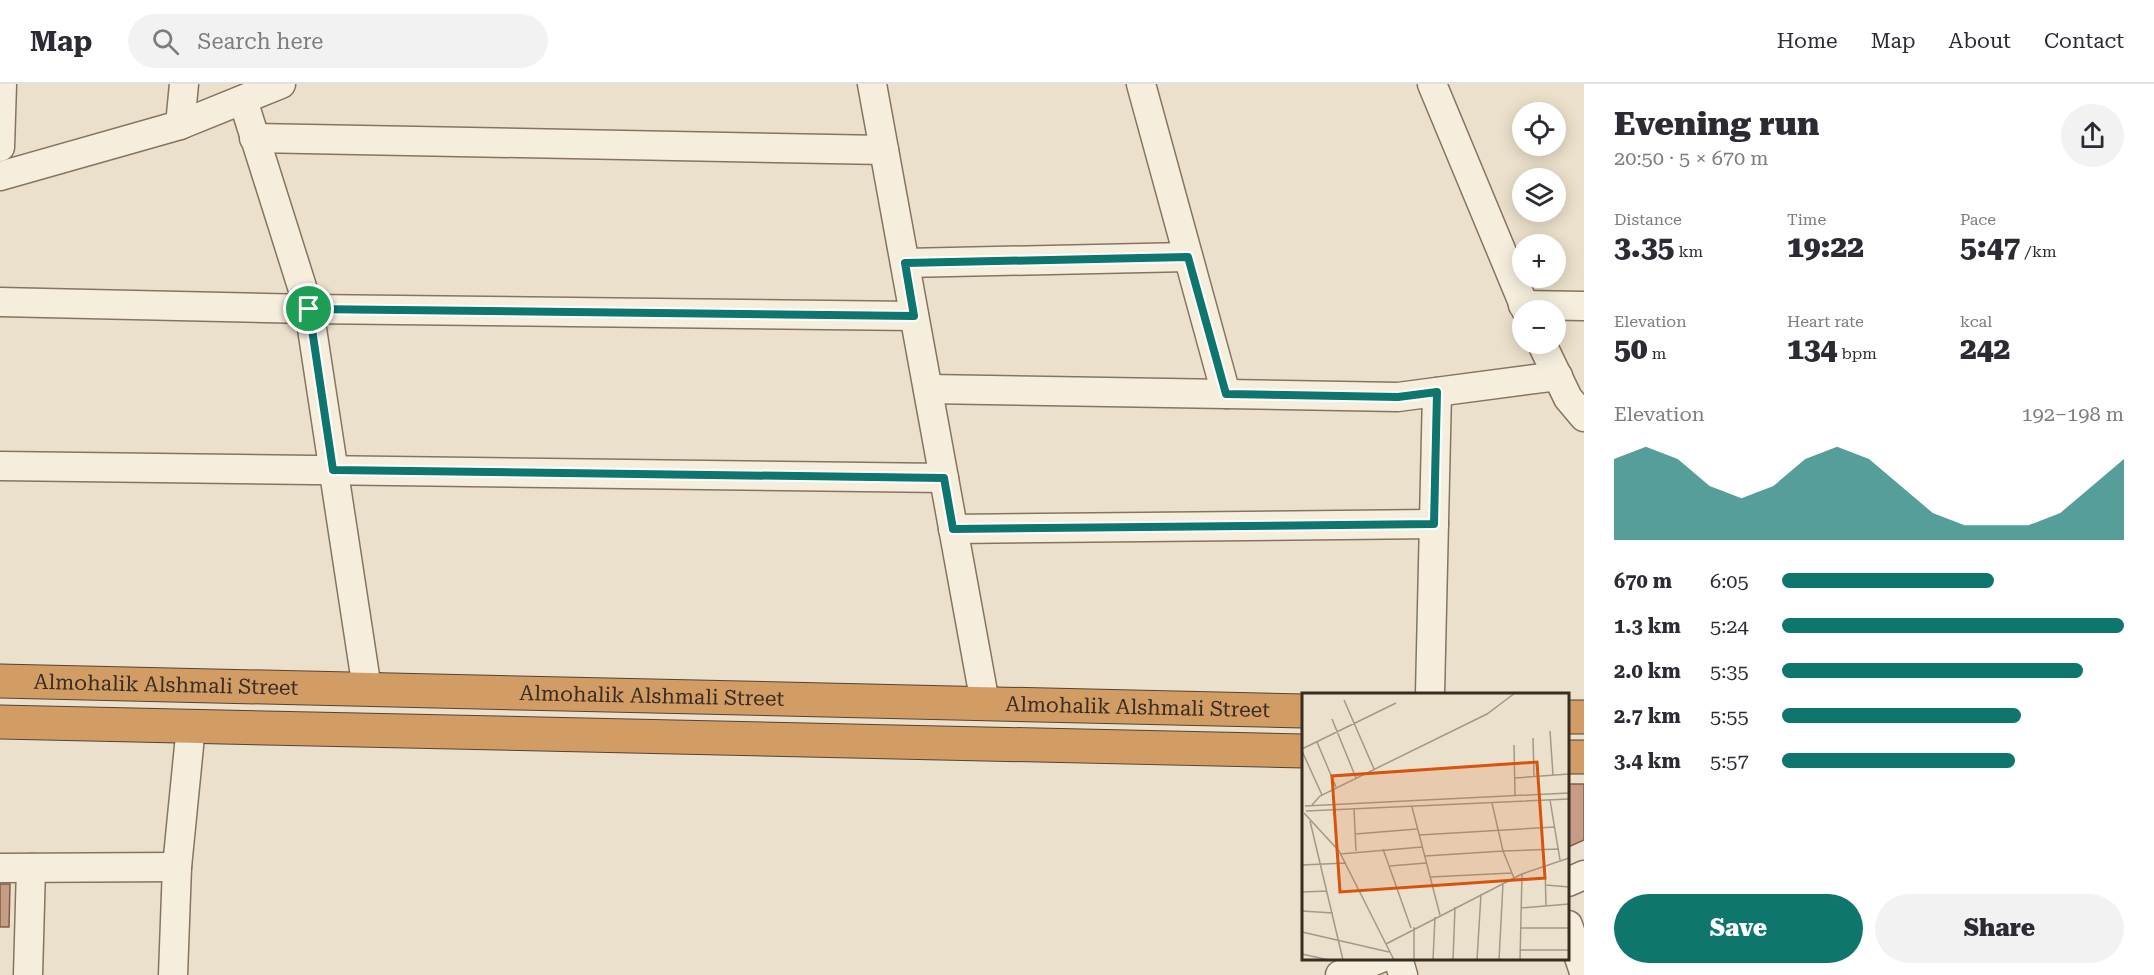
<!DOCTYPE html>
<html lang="en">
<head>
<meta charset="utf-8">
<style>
  body { margin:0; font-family:"Roboto Serif",serif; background:#f2f2f3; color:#2b2b33; height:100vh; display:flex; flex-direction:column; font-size:22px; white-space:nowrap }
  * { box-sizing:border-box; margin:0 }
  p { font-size:20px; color:#7c7c81 }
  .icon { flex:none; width:33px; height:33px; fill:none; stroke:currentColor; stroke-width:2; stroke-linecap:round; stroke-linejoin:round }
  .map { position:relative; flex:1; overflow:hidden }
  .side { display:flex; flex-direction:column; background:#fff; width:570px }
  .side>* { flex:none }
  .buttons { position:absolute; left:1512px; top:18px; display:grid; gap:12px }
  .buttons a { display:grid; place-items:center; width:54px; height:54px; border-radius:50%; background:#fff; box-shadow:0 3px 15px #0003; font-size:30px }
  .pin { position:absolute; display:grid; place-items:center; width:51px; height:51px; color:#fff; margin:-26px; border:3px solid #fff; border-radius:50%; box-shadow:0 2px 6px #0007 }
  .round { display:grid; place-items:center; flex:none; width:63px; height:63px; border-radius:32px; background:#f2f2f3 }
  .head { display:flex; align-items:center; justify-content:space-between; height:102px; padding:0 30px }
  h1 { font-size:33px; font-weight:800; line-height:45px }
  .metrics { display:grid; grid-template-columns:repeat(3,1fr); gap:9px; height:102px; padding:6px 30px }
  .metrics div { display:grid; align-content:center }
  .metrics b { font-size:30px; font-weight:800 }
  .metrics small { font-size:16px; font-weight:400 }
  .metrics p { font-size:16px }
  .chart { height:168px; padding:12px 30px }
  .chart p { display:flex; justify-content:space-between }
  .chart svg { width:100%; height:108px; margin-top:6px; fill:#0f766e; opacity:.7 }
  .action { display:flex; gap:12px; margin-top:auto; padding:12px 30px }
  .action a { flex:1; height:69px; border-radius:36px; background:#0f766e; color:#fff; font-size:24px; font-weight:800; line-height:69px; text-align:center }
  .action a+a { background:#f2f2f3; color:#2b2b33 }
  ul { padding:0 30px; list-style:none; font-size:20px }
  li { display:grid; grid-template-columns:96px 72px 1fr; align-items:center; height:45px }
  li i { height:15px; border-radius:8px; background:#0f766e }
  header { display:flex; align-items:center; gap:36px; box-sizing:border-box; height:84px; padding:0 30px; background:#fff; border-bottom:2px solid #e1e1e2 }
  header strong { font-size:28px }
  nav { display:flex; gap:33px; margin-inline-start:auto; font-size:21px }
  .search { width:420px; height:54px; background:#f2f2f3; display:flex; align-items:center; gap:15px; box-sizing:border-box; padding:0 21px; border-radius:33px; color:#7c7c81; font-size:22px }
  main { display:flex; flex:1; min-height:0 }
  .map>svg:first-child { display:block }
  .building { fill:#c69d84; stroke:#845d48; stroke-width:1.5 }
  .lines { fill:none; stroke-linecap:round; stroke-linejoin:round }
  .minor-casing { stroke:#877360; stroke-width:31 }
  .highway-casing { stroke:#554234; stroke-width:35 }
  .minor { stroke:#f6eedd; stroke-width:28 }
  .highway { stroke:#d29d64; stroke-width:33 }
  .route-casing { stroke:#fff; stroke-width:12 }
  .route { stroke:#0f766e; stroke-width:8 }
  .labels { text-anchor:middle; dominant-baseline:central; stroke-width:6; stroke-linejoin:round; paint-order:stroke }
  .street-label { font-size:21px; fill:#392c22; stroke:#f3ebda }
  .inset-road { fill:none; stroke:#a49887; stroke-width:1.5 }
  .view { fill:#d6540e; fill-opacity:0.15; stroke:#d6540e; stroke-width:3 }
  .inset-edge { fill:none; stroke:#392c22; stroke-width:3 }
</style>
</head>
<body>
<header>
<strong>Map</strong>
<div class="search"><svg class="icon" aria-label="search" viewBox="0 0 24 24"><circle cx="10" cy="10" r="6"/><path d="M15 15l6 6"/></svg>Search here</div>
<nav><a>Home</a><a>Map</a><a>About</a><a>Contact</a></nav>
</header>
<main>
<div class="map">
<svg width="1584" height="891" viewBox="0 0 1584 891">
  <rect width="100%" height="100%" fill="#ebe0cb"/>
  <!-- building -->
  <g class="building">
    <polygon points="1568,700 1584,700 1584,756 1568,763"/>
    <polygon points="0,800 10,800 9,843 0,843"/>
  </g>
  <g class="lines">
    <defs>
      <g id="minor">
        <polyline points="872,0 985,619"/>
        <polyline points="1141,0 1226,310"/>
        <polyline points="1432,0 1526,226"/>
        <polyline points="243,16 309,225 914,232"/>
        <polyline points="180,41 184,0"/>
        <polyline points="254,54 884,66"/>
        <polyline points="0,63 2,0"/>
        <polyline points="0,92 180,41 281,0"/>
        <polyline points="905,179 1188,173"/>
        <polyline points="0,218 309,225 367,605"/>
        <polyline points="1523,221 1584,222"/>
        <polyline points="1542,260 1568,314 1584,333"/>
        <polyline points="928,305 1398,313 1558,292"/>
        <polyline points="0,382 944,394"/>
        <polyline points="953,445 1434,440"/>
        <polyline points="1430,610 1437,308"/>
        <polyline points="0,784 177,783"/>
        <polyline points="1568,798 1584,791"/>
        <polyline points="1568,841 1584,888"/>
        <polyline points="1398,874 1403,891"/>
        <polyline points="28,891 31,784"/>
        <polyline points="173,891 177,783 191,642"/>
        <polyline points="1340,891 1381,874"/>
      </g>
      <g id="highway">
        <path id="s1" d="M0 597 1304 627"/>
        <polyline points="1568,633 1584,633"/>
        <polyline points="0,638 1304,667"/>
        <polyline points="1568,673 1584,673"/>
      </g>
    </defs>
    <!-- minor casing -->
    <use href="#minor" class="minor-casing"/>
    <!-- highway casing -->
    <use href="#highway" class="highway-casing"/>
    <!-- minor -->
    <use href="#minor" class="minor"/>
    <!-- highway -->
    <use href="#highway" class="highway"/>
  </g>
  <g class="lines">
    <defs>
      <polygon id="route" points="1188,173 1226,310 1398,313 1437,308 1434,440 953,445 944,394 333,386 309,225 914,232 905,179"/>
    </defs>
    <!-- route casing -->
    <use href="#route" class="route-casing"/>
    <!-- route -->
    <use href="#route" class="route"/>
  </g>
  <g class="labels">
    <!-- street labels -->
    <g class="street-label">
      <text stroke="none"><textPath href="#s1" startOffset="166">Almohalik Alshmali Street</textPath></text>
      <text stroke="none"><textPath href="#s1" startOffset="652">Almohalik Alshmali Street</textPath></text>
      <text stroke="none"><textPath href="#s1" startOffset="1138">Almohalik Alshmali Street</textPath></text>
    </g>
  </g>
  <!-- overview -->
  <g transform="translate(1302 609)">
    <rect width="267" height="267" fill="#ebe0cb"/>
    <path class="inset-road" d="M42 7 72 76M30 26 54 85M248 38 251 82M231 45 232 83M15 49 34 94M212 52 213 102M0 56 94 10M0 58 20 102M213 85 267 81M248 107 258 167M190 110 201 158 257 156M10 112 18 103 185 21 213 0M3 113 267 100M110 114 138 222M52 116 54 158M4 118 267 106M2 120 37 158 92 267M8 128 41 267M53 141 115 136M117 142 253 134M81 156 109 235M38 161 120 154M123 163 201 158 212 185M0 172 44 170M88 173 124 170M243 173 244 213M128 184 210 180M244 192 267 194M0 199 25 198M219 215 267 211M0 218 31 220M218 235H267M0 239 87 259M84 251 220 181 267 165M218 257H267M0 261 27 267M112 267V234M131 267 133 224M151 267 153 214M175 267 179 201M197 267 201 190M218 267 220 181"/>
    <path class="view" d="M235 69 243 185 38 199 30 83Z"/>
    <rect width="267" height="267" class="inset-edge"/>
  </g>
</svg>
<div class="buttons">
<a><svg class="icon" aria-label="locate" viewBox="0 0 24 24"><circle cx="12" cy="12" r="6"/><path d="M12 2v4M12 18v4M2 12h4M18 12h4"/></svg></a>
<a><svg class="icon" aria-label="layers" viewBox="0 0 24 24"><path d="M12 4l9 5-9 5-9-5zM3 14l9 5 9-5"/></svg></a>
<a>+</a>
<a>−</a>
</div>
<div class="pin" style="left:309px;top:225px;background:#1e9e55"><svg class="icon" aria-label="arrive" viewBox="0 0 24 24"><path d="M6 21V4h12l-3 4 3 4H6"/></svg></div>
</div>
<section class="side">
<div class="head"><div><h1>Evening run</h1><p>20:50 · 5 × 670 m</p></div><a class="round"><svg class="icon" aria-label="share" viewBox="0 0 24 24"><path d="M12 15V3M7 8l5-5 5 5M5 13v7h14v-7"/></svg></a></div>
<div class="metrics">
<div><p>Distance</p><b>3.35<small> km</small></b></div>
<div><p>Time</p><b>19:22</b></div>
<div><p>Pace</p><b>5:47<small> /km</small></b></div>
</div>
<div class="metrics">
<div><p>Elevation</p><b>50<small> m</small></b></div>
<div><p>Heart rate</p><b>134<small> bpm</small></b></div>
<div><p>kcal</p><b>242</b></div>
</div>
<div class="chart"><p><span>Elevation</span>192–198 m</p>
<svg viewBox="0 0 160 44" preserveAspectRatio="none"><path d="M0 44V11L10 6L20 11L30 22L40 27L50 22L60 11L70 6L80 11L90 22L100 33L110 38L120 38L130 38L140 33L150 22L160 11V44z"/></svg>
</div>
<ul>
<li><b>670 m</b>6:05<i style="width:62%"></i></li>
<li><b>1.3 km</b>5:24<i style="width:100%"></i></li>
<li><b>2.0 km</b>5:35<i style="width:88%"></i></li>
<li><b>2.7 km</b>5:55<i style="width:70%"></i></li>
<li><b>3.4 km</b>5:57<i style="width:68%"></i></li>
</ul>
<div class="action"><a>Save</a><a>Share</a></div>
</section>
</main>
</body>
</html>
